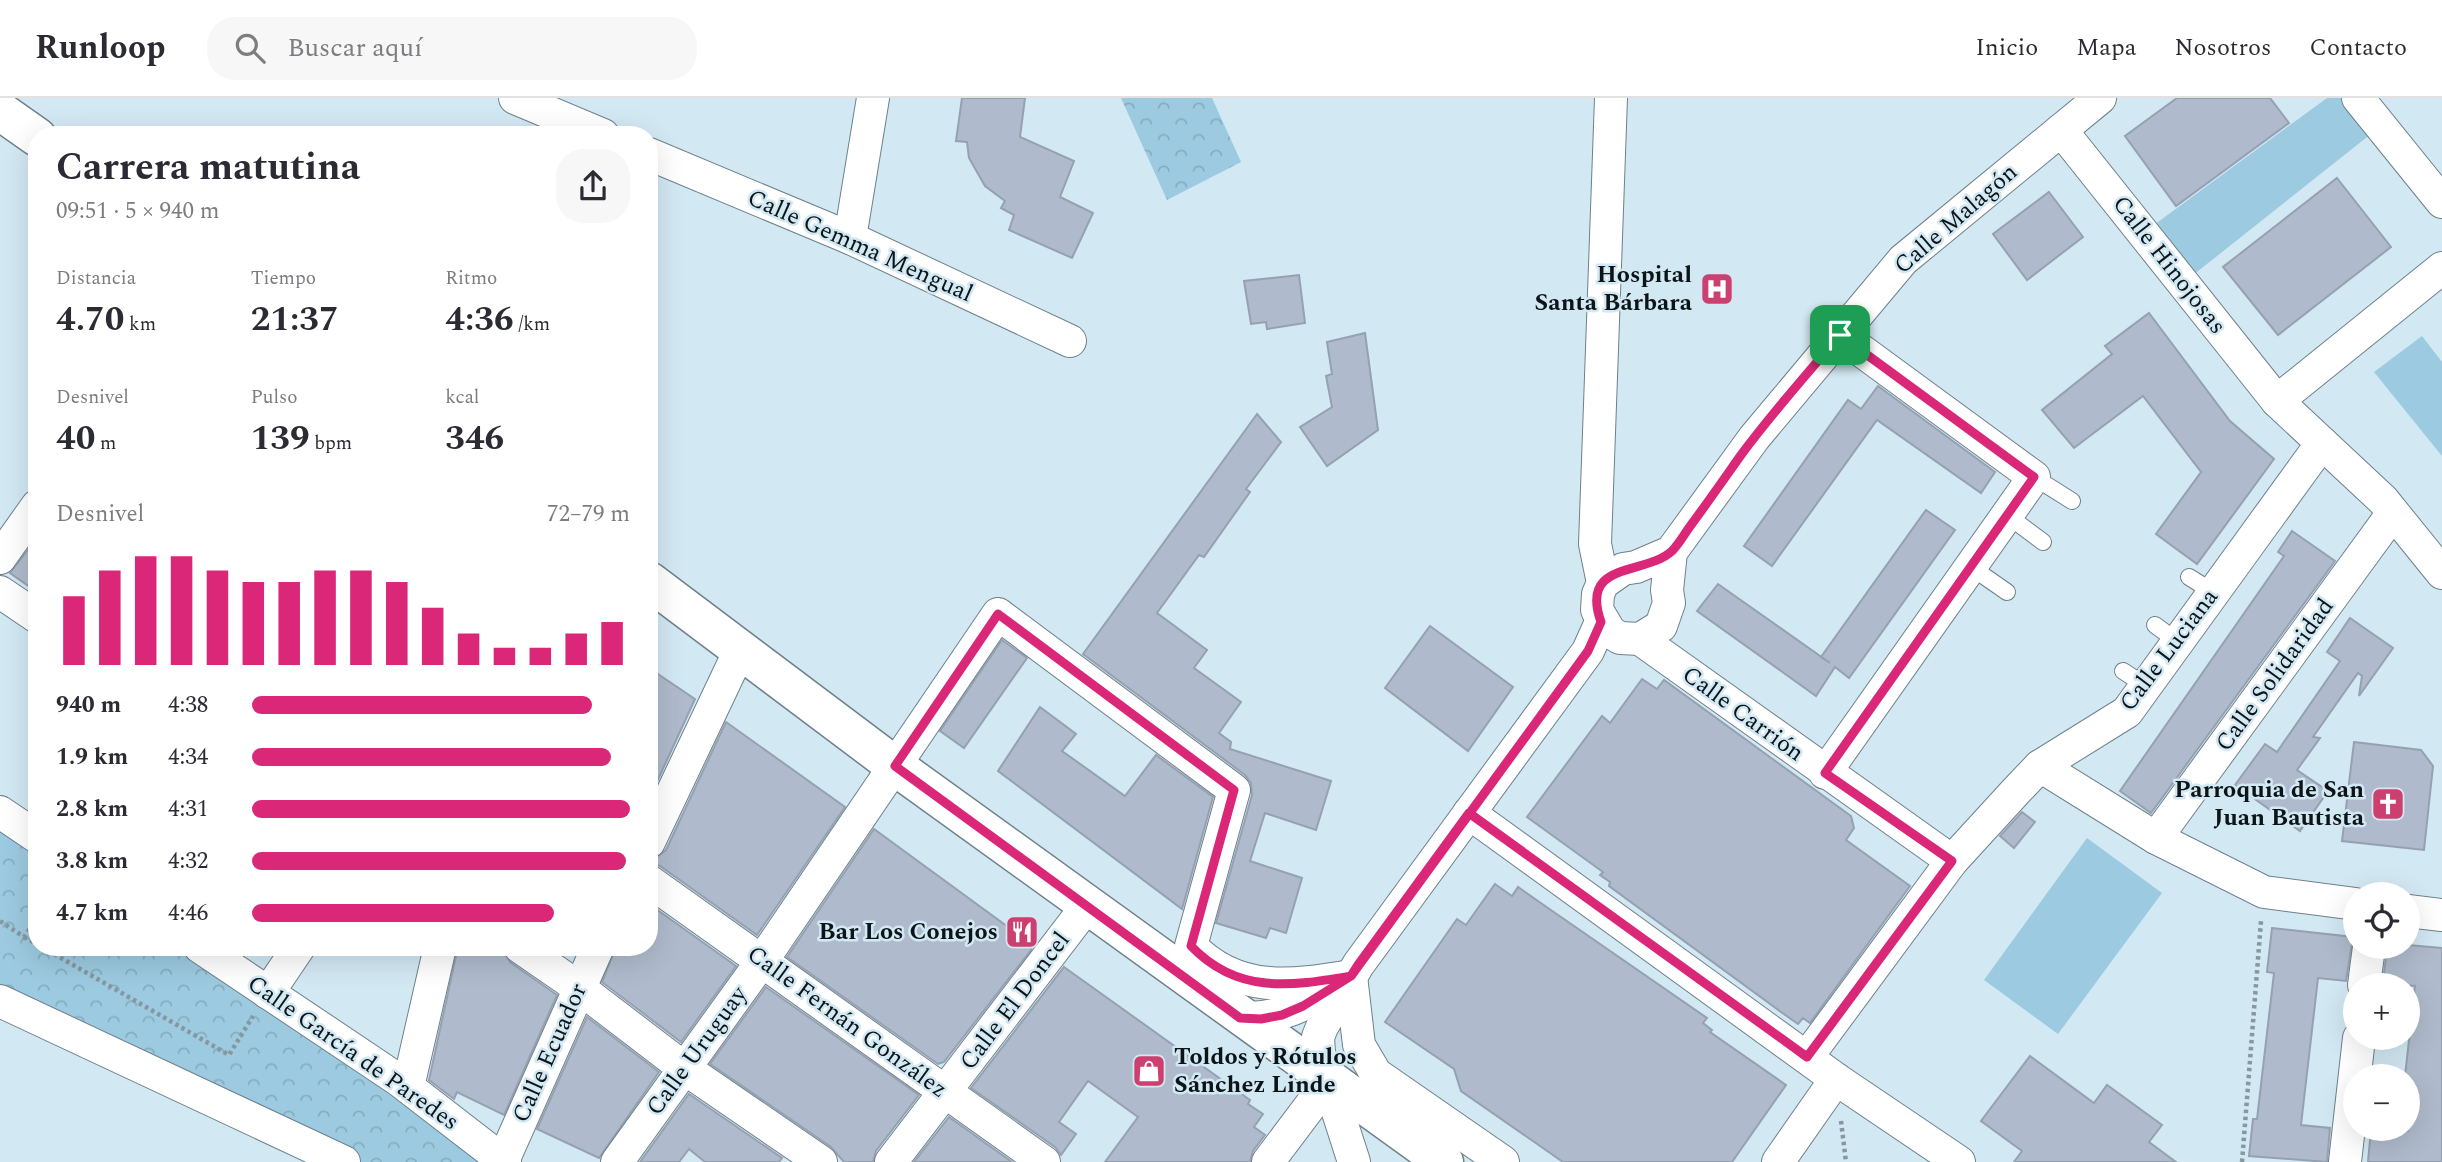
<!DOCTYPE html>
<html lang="es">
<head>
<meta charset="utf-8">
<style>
  body { margin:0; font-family:Spectral,serif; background:#f7f7f7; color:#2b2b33; height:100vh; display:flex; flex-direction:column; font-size:26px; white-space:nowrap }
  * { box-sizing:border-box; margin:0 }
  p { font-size:23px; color:#7c7c81 }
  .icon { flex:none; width:38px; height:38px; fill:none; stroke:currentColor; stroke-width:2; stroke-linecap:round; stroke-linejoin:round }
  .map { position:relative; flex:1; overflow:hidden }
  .sheet { position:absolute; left:28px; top:28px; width:630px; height:830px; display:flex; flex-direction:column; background:#fff; border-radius:28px; box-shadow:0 7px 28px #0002 }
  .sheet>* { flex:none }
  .buttons { position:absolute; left:2343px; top:784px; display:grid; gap:14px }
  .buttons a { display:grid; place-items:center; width:77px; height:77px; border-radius:50%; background:#fff; box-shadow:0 7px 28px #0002; font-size:35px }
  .pin { position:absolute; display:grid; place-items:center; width:60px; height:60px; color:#fff; margin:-30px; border-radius:14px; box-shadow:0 4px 10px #0006 }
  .round { display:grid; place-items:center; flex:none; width:74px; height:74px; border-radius:28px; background:#f7f7f7 }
  .overview { display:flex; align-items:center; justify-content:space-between; height:119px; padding:0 28px }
  h1 { font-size:38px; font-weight:700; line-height:52px }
  .figures { display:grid; grid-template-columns:repeat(3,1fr); gap:10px; height:119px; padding:7px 28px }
  .figures div { display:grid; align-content:center }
  .figures b { font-size:35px; font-weight:700 }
  .figures small { font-size:19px; font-weight:400 }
  .figures p { font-size:19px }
  .chart { height:196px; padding:14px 28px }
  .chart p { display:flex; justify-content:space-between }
  .chart svg { width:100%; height:126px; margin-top:7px; stroke:#db2777; stroke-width:6 }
  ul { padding:0 28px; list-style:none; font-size:23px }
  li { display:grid; grid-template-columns:112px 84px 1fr; align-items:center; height:52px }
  li i { height:18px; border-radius:9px; background:#db2777 }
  header { display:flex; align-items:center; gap:42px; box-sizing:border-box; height:98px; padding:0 35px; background:#fff; border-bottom:2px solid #e1e1e2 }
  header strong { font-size:33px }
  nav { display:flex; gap:38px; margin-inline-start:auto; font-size:24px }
  .search { width:490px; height:63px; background:#f7f7f7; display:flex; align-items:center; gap:18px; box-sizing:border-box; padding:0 24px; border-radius:28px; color:#7c7c81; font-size:26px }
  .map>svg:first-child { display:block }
  .green { fill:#9ccae0 }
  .park { fill:url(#park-crowns) }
  .building { fill:#afbbcc; stroke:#95a1b1; stroke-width:2 }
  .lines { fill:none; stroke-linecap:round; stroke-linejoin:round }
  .lane-casing { stroke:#6e818b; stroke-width:18 }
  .street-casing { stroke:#6e818b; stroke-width:34 }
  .secondary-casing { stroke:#6e818b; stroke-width:41 }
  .path { stroke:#86979f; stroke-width:4.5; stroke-dasharray:3.5 3.5; stroke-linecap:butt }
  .lane { stroke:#fff; stroke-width:16 }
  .street { stroke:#fff; stroke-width:32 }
  .secondary { stroke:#fff; stroke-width:38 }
  .route-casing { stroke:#fff; stroke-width:14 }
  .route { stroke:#db2777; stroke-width:9 }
  .labels { text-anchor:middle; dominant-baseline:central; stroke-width:5; stroke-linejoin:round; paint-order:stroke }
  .street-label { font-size:24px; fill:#0c1418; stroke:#d2e8f3 }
  .poi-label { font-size:24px; font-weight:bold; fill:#0c1418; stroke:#d2e8f3; text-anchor:end }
</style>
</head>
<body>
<header>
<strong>Runloop</strong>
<div class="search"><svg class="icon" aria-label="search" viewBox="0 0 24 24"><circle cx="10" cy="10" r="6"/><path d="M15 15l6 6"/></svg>Buscar aquí</div>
<nav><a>Inicio</a><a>Mapa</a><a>Nosotros</a><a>Contacto</a></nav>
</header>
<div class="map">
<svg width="2442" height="1064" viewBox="0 0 2442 1064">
  <defs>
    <pattern id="park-crowns" width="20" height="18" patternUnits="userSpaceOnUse" patternTransform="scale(1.75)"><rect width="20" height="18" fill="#9ccae0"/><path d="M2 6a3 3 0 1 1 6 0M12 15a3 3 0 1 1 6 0" fill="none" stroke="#85adbf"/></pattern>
  </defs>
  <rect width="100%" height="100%" fill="#d2e8f3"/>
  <!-- green -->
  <g class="green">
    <polygon points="2327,0 2358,0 2381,28 2183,185 2143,135"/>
    <polygon points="2422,238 2442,264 2442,358 2374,274"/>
    <polygon points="2087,740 2162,795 2058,936 1984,882"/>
  </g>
  <!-- park -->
  <g class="park">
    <polygon points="1121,0 1212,0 1241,64 1167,102"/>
    <polygon points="0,714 37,739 37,849 200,849 505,1064 360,1064 0,889"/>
  </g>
  <!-- building -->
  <g class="building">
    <polygon points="962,0 1025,0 1020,39 1074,63 1060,99 1093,115 1072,160 1009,132 1014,117 1001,110 1005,103 985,88 969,60 967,44 956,43"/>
    <polygon points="2177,0 2270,0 2289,25 2176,108 2125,38"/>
    <polygon points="2337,80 2391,149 2278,237 2223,169"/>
    <polygon points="2049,94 2083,139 2027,182 1993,136"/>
    <polygon points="1299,177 1305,225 1267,231 1266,224 1251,226 1244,183"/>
    <polygon points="2149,215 2230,323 2274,361 2197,466 2156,436 2201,374 2143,298 2074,350 2042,312 2112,256 2105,248"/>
    <polygon points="1365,235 1378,332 1327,368 1300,329 1332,309 1326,278 1332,276 1327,244"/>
    <polygon points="1878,288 1995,374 1981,395 1877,322 1772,468 1744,448 1848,302 1861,311"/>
    <polygon points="1257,316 1281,344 1246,391 1250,394 1204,459 1199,457 1157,515 1207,552 1194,570 1241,604 1219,635 1231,644 1230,651 1331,683 1316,732 1265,715 1250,763 1302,780 1286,835 1270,830 1266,840 1216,825 1252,697 1251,685 1245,677 1083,556"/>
    <polygon points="1926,412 1955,432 1849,580 1835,569 1816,598 1697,513 1718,486 1830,565 1821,559"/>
    <polygon points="2292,433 2335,463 2151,715 2120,693 2284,458 2278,454"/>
    <polygon points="37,440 37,494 10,475"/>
    <polygon points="2350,520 2393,550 2359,598 2362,578 2358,575 2313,639 2320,640 2297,672 2328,693 2300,733 2235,687 2265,646 2277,654 2340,563 2327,554"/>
    <polygon points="1430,528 1513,589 1468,653 1385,590"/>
    <polygon points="1002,542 1027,560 964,650 940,633"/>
    <polygon points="649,570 695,601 649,701"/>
    <polygon points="1642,581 1657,591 1664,582 1851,718 1854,730 1846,742 1910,788 1810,925 1803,920 1798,926 1781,914 1609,788 1610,784 1600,777 1603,774 1527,719 1602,618 1610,625"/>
    <polygon points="1040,609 1076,636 1062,653 1125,698 1156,657 1213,699 1182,811 998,673"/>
    <polygon points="726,624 845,709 757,837 660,768 649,765 666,752"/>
    <polygon points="2354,644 2421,652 2433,668 2424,752 2342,743"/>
    <polygon points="2022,714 2035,724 2014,750 2000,738"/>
    <polygon points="874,731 1030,845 1031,852 944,964 938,966 787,859"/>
    <polygon points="1495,786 1512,798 1518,789 1548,810 1707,920 1703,925 1712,932 1710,934 1786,987 1732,1064 1563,1064 1461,993 1454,971 1385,924 1457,821 1466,827"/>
    <polygon points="649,806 736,868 681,944 602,884 616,849 649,849"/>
    <polygon points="2272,830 2353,839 2346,883 2318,880 2301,1027 2330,1030 2327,1064 2249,1058 2253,1021 2257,1021 2274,875 2267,874"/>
    <polygon points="2408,847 2442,850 2442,1064 2368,1064 2371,1031 2408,1033 2408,978 2405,978 2415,888 2383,885 2387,849"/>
    <polygon points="458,849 502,849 510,864 557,897 504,1017 457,994 454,1001 429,982"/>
    <polygon points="1064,869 1250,1002 1248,1006 1263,1016 1254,1029 1265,1037 1253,1053 1250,1064 1105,1064 1138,1019 1088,983 1059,1024 1076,1036 1061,1057 1055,1049 971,990"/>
    <polygon points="766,889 919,997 876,1053 873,1064 844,1064 831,1049 710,966"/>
    <polygon points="587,919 659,974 599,1060 537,1031"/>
    <polygon points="2030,958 2094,1005 2107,987 2162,1027 2149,1044 2176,1064 2014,1064 2022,1053 1981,1023"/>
    <polygon points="689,996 782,1060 779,1064 705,1064 689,1051 679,1064 640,1064"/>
    <polygon points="949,1019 1012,1064 914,1064"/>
  </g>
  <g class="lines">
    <defs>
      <g id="lane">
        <polyline points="2034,379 2072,403"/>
        <polyline points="2007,417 2043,444"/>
        <polyline points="1971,469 2007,494"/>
        <polyline points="2189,479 2213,494"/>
        <polyline points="2155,527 2178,544"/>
        <polyline points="2123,573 2146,588"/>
      </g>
      <g id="street">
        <polyline points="515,0 603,37"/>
        <polyline points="2358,0 2442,104"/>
        <polyline points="2061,32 2277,303 2383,402 2442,475"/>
        <polyline points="649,56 850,140 1070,243"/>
        <polyline points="850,140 873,0"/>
        <polyline points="2277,303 2442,170"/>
        <polyline points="1671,454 1636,469 1623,471 1603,485 1598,496 1597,512 1610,534 1620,540 1640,541 1661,528 1669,505 1667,492 1671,454 1754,340 1903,162 2100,0"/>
        <polyline points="0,460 37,408"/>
        <polyline points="1603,485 1595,446 1611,0"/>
        <polyline points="0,494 37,519"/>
        <polyline points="1640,541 1952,763"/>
        <polyline points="2040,668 2156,740 2264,794 2356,806"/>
        <polyline points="1825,675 2034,379 1840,237"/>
        <polyline points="0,714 37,739"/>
        <polyline points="1469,715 1836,981 1959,1064"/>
        <polyline points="2156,740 2393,415"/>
        <polyline points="649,744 740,552"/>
        <polyline points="649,783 1044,1064"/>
        <polyline points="2408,813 2442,817"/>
        <polyline points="200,849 400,983 505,1064"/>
        <polyline points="520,849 578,889 684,970 821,1064"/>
        <polyline points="1351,878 1359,947 1376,976 1503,1064"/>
        <polyline points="2364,887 2369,849"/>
        <polyline points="268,895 299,849"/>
        <polyline points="0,903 344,1064"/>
        <path d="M1240 920C1280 922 1307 906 1341 885"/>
        <polyline points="1807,959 1952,763 2017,692 2040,668 2127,614 2322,345"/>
        <polyline points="408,989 440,849"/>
        <polyline points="503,1063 598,849"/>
        <path d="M617 1064 762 863 998 516 1234 692 1191 848C1237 896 1292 888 1351 878"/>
        <polyline points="891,1064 1087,808"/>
        <polyline points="1268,1064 1329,983"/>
        <polyline points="1354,1064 1319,955 1318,939 1322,929 1358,867 1588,553 1601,524"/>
        <polyline points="1778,1064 1836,981"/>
        <polyline points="2345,1064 2359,940"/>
      </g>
      <g id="secondary">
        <polyline points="0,13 37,39"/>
        <polyline points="649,483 895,668 1444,1064"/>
      </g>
    </defs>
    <!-- lane casing -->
    <use href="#lane" class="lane-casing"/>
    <!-- street casing -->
    <use href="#street" class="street-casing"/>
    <!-- secondary casing -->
    <use href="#secondary" class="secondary-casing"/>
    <!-- path -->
    <g class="path">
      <polyline points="0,823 24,839 37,820"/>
      <polyline points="24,839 37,846"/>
      <polyline points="42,849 229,957 253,918"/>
      <polyline points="1841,1023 1846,1064"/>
      <polyline points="2242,1064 2261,823"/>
    </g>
    <!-- lane -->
    <use href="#lane" class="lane"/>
    <!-- street -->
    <use href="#street" class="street"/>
    <!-- secondary -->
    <use href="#secondary" class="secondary"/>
  </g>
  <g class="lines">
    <defs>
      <path id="route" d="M1840 237C1807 276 1772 315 1741 357 1724 381 1708 404 1691 427 1685 435 1679 446 1672 453 1645 478 1579 462 1601 524L1588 553 1351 878 1303 908 1282 917 1261 921 1240 920 895 668 998 516 1234 692 1191 848C1238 897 1291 888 1351 878L1358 867 1469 715 1807 959 1952 763 1825 675 2034 379 1840 237"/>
    </defs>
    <!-- route casing -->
    <use href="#route" class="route-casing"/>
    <!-- route -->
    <use href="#route" class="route"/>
  </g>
  <!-- icons -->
  <defs>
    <symbol id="hospital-square" viewBox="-11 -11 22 22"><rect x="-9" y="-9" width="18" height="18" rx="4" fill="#cc3f6f" stroke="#d2e8f3"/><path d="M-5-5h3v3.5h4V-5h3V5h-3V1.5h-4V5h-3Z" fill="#fff"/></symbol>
    <symbol id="church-square" viewBox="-11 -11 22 22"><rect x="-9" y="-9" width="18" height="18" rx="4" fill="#cc3f6f" stroke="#d2e8f3"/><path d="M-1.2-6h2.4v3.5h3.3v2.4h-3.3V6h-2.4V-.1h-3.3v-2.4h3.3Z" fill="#fff"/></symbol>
    <symbol id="restaurant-square" viewBox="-11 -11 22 22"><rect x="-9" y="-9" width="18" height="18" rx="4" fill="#cc3f6f" stroke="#d2e8f3"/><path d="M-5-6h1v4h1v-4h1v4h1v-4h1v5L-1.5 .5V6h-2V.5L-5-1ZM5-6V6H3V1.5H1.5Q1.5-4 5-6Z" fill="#fff"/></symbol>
    <symbol id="shop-square" viewBox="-11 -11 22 22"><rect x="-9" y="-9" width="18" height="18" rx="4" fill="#cc3f6f" stroke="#d2e8f3"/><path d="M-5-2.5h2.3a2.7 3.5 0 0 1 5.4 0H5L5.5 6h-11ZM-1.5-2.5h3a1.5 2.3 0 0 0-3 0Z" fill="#fff"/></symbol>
  </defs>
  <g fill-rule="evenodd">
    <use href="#hospital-square" x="1698" y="172" width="38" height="38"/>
    <use href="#church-square" x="2369" y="687" width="38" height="38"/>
    <use href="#restaurant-square" x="1003" y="815" width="38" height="38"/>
    <use href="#shop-square" x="1130" y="954" width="38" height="38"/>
  </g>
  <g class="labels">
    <!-- street labels -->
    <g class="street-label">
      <text transform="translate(1956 121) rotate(-41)">Calle Malagón</text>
      <text transform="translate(860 148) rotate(24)">Calle Gemma Mengual</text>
      <text transform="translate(2169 167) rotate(52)">Calle Hinojosas</text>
      <text transform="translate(2169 552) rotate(-53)">Calle Luciana</text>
      <text transform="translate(2275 577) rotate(-54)">Calle Solidaridad</text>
      <text transform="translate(1743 616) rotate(36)">Calle Carrión</text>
      <text transform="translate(1015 903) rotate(-53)">Calle El Doncel</text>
      <text transform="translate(847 924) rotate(36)">Calle Fernán González</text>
      <text transform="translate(697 953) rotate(-54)">Calle Uruguay</text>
      <text transform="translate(353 955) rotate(35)">Calle García de Paredes</text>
      <text transform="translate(550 955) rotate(-66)">Calle Ecuador</text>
    </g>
    <!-- poi labels -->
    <g class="poi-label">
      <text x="1692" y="177">Hospital<tspan x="1692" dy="28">Santa Bárbara</tspan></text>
      <text x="2364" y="692">Parroquia de San<tspan x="2364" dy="28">Juan Bautista</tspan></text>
      <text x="998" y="834">Bar Los Conejos</text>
      <text x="1174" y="959" text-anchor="start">Toldos y Rótulos<tspan x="1174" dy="28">Sánchez Linde</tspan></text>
    </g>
  </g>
</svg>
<div class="buttons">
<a><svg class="icon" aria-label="locate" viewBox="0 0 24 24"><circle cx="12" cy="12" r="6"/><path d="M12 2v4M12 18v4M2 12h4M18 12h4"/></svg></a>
<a>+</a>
<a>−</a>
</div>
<div class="pin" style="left:1840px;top:237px;background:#1e9e55"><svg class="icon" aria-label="arrive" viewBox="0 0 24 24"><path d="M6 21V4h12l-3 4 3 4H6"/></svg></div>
<section class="sheet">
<div class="overview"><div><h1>Carrera matutina</h1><p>09:51 · 5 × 940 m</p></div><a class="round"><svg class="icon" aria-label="share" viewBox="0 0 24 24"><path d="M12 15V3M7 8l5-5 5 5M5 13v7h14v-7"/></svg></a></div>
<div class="figures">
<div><p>Distancia</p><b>4.70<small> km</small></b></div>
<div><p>Tiempo</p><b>21:37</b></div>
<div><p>Ritmo</p><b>4:36<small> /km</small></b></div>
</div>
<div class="figures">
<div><p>Desnivel</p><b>40<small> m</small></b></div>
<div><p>Pulso</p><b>139<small> bpm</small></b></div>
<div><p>kcal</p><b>346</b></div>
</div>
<div class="chart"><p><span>Desnivel</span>72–79 m</p>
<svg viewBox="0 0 160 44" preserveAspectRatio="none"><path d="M5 44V20M15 44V11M25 44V6M35 44V6M45 44V11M55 44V15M65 44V15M75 44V11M85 44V11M95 44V15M105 44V24M115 44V33M125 44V38M135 44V38M145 44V33M155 44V29"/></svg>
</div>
<ul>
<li><b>940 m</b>4:38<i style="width:90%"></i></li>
<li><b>1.9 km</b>4:34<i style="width:95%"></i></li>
<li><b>2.8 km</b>4:31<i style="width:100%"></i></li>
<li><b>3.8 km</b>4:32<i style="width:99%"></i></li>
<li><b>4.7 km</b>4:46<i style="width:80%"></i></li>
</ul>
</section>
</div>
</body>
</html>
